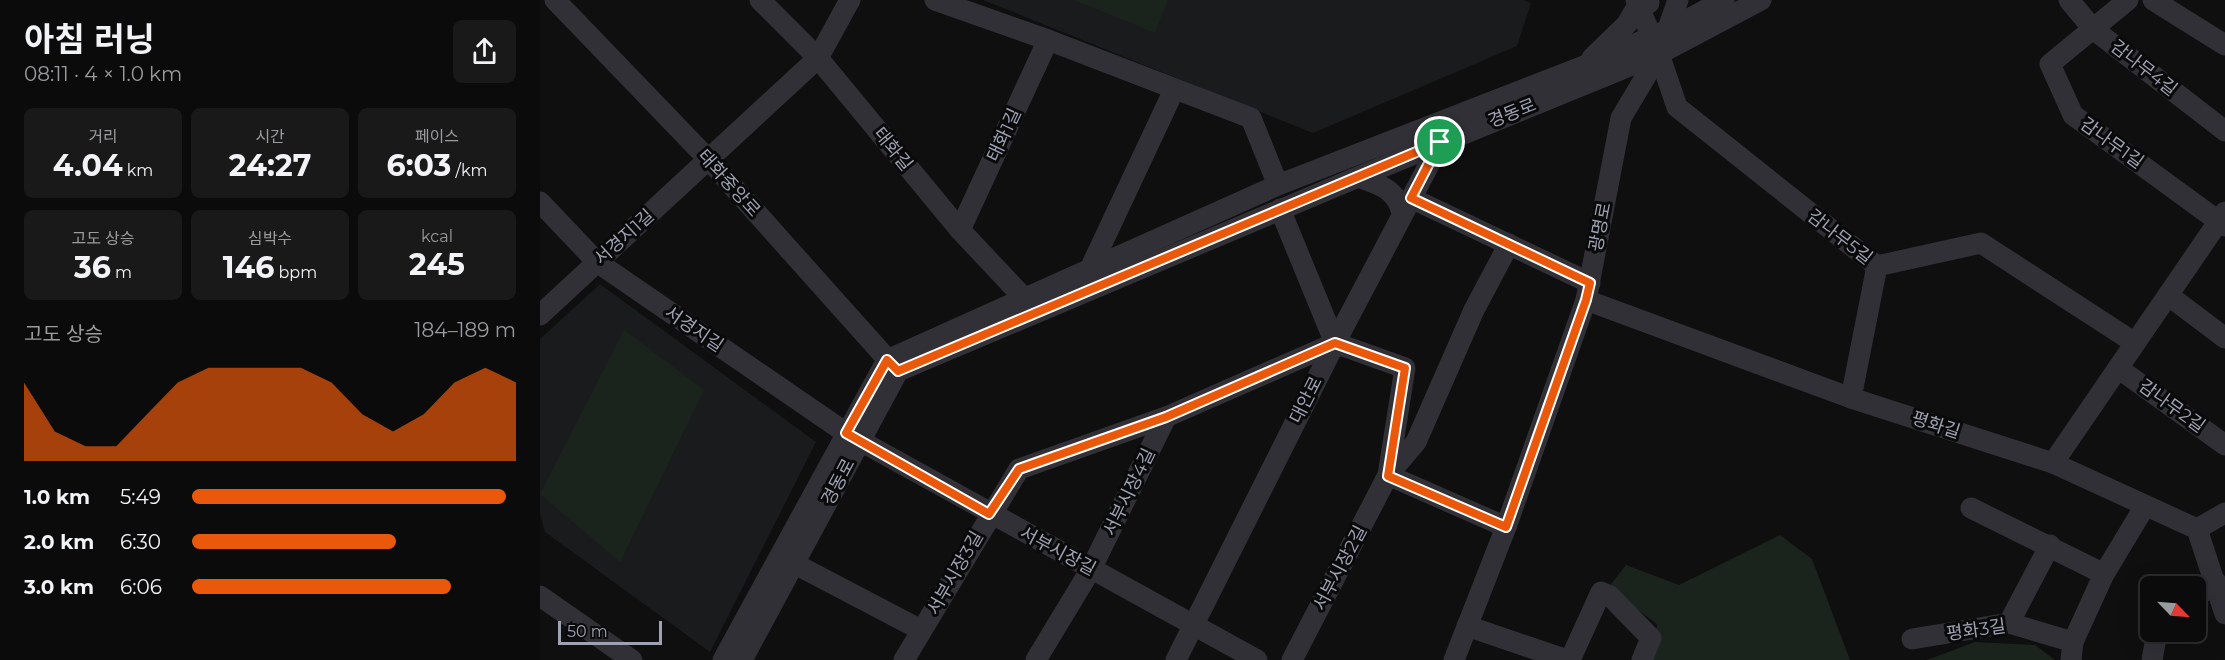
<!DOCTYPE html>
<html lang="ko">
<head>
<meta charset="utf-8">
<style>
  body { margin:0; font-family:Montserrat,"Noto Sans KR",sans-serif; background:#19191a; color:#f1f3f6; height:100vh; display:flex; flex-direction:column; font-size:22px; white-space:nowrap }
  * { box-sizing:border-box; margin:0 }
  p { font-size:20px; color:#9a9b9d }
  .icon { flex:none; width:33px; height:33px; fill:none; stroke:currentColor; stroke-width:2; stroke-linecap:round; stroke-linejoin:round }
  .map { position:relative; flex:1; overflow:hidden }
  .panel { display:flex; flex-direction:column; background:#0b0b0c; width:540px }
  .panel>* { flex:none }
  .needle { width:39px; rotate:115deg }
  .tools { position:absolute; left:1600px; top:576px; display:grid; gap:12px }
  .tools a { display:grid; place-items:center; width:66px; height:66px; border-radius:9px; background:#0b0b0c; box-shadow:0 6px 24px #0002,0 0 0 2px #2b2b2d; font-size:30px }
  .scale { position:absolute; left:18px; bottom:15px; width:104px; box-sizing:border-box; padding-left:6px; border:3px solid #9ea2b3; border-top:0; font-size:16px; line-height:21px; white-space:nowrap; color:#9ea2b3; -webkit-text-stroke:4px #0a0a0b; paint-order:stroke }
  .pin { position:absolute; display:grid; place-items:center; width:51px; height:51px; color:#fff; margin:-26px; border:3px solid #fff; border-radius:50%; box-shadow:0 2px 6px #0007 }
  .round { display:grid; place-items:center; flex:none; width:63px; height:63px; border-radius:9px; background:#19191a }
  .summary { display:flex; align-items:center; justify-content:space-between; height:102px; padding:0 24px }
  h1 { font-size:33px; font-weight:700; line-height:45px }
  .stats { display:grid; grid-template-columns:repeat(3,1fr); gap:9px; height:102px; padding:6px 24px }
  .stats div { display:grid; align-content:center; border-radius:9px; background:#19191a; text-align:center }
  .stats b { font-size:30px; font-weight:700 }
  .stats small { font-size:16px; font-weight:400 }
  .stats p { font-size:16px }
  .chart { height:168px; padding:12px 24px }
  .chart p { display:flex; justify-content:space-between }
  .chart svg { width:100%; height:108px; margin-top:6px; fill:#ea580c; opacity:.7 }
  ul { padding:0 24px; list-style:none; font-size:20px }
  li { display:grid; grid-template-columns:96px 72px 1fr; align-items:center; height:45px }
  li i { height:15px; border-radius:8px; background:#ea580c }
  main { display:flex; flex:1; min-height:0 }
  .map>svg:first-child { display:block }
  .built { fill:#1a1b1d }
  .green { fill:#1b231d }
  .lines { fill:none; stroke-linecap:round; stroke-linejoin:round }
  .minor { stroke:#303036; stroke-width:21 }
  .route-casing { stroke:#fff; stroke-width:12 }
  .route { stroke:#ea580c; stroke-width:8 }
  .labels { text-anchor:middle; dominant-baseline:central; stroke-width:6; stroke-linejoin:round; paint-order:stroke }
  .street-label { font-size:18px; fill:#9ea2b3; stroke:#0a0a0b }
</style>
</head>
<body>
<main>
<section class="panel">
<div class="summary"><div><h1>아침 러닝</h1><p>08:11 · 4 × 1.0 km</p></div><a class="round"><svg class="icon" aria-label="share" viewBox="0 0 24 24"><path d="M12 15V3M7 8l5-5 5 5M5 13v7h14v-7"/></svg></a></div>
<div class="stats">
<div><p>거리</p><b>4.04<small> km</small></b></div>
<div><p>시간</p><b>24:27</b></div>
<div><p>페이스</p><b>6:03<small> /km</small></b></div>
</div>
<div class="stats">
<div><p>고도 상승</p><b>36<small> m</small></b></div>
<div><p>심박수</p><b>146<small> bpm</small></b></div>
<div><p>kcal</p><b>245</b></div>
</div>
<div class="chart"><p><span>고도 상승</span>184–189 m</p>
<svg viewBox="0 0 160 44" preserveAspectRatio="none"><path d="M0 44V12L10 32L20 38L30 38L40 25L50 12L60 6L70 6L80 6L90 6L100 12L110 25L120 32L130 25L140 12L150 6L160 12V44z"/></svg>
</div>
<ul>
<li><b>1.0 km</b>5:49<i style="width:97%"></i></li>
<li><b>2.0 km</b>6:30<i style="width:63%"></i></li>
<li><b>3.0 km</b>6:06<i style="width:80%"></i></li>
</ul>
</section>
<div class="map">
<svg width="1685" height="660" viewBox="0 0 1685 660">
  <rect width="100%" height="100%" fill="#0f0f10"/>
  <!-- built -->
  <g class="built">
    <polygon points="443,0 983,0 991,3 977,46 773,133"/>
    <polygon points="60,284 276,442 170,652 5,532 0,514 0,339"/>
  </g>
  <!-- green -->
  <g class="green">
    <polygon points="534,0 628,0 615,33"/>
    <polygon points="84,330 164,390 80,562 0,494"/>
    <polygon points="1240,535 1272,559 1310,660 1113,660 1117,624 1068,588 1086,565 1139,585"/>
    <polygon points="1435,642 1495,645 1515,660 1387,660"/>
  </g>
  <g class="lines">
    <!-- minor -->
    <g class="minor">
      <polyline points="15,0 170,161 357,370"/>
      <polyline points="220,0 278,58 420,230 484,298"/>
      <polyline points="395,0 508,40 711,118 738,185"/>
      <polyline points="1096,0 1119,54 1137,107 1337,266 1441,243 1595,343"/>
      <polyline points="1529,0 1553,29 1685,131"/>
      <polyline points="1588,0 1510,64 1533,115 1685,226"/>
      <polyline points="1613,0 1685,45"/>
      <polyline points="1052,58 1087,24 1099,3 1109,3"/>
      <path d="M818 177C839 184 858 190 862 214"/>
      <polyline points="871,198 1050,283"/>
      <polyline points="0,202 57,262 306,433 717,660"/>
      <polyline points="740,209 795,343"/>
      <polyline points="420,230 508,40"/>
      <polyline points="549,271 634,90"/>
      <polyline points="1628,295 1685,338"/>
      <polyline points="1046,300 1311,398 1513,463 1657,529 1685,614"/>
      <polyline points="0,315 278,58 310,0"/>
      <polyline points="1578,368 1685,445"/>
      <polyline points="1311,398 1337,266"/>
      <polyline points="1513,463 1685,212"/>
      <polyline points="1431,508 1564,574"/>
      <polyline points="966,527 848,475 876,442 934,310 969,244"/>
      <polyline points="1657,529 1685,513"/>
      <polyline points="255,564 381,630"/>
      <polyline points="0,596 92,660"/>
      <polyline points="1656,597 1676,582"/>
      <polyline points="1469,623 1510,545"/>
      <polyline points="927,626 1027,660"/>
      <polyline points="1372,639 1469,623 1533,642 1531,660"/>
      <polyline points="1533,642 1564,574 1605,506"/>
      <polyline points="183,660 347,360 738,185 1044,66 1130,29 1184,0"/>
      <polyline points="202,660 358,371 818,177 1119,54 1221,0"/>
      <polyline points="364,660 479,469 626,417 795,343"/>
      <polyline points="496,660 551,569 626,417"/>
      <polyline points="636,660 795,343 901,142"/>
      <polyline points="752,660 848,475 865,368 795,343"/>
      <polyline points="914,660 966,527 1046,300 1081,118 1119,54 1138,0"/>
      <polyline points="1030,660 1061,592 1070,596 1111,638 1102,660"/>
      <polyline points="1612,660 1617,632"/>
    </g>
  </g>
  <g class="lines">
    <defs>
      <polygon id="route" points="900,142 871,198 1050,283 1046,300 966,527 848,476 865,368 795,343 626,417 479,469 449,514 306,433 347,360 358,371"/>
    </defs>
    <!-- route casing -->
    <use href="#route" class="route-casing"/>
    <!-- route -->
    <use href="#route" class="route"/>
  </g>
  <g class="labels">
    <!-- street labels -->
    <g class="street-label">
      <text transform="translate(1604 68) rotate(38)">감나무4길</text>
      <text transform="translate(972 113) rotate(-22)">경동로</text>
      <text transform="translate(464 135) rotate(-65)">태화1길</text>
      <text transform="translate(1572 143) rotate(36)">감나무1길</text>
      <text transform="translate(353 149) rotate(51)">태화길</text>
      <text transform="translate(189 183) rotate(48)">태화중앙로</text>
      <text transform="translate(1060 227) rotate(-79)">광명로</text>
      <text transform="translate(84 237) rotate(-42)">서경지1길</text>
      <text transform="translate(1300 237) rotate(38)">감나무5길</text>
      <text transform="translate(154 329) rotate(34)">서경지길</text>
      <text transform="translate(766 400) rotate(-63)">대안로</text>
      <text transform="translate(1632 406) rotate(36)">감나무2길</text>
      <text transform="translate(1396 425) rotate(18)">평화길</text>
      <text transform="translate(298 482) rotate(-62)">경동로</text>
      <text transform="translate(589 492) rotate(-64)">서부시장4길</text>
      <text transform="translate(518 551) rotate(28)">서부시장길</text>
      <text transform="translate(800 568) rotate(-62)">서부시장2길</text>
      <text transform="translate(415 573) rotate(-60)">서부시장3길</text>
      <text transform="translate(1436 630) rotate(-8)">평화3길</text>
    </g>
  </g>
</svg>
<div class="tools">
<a><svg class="needle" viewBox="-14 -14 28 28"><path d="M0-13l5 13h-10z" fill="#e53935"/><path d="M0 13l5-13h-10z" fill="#9a9b9d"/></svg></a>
</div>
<div class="scale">50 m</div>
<div class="pin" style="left:900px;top:142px;background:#1e9e55"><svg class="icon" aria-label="arrive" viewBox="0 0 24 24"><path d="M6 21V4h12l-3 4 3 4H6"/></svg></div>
</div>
</main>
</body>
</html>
